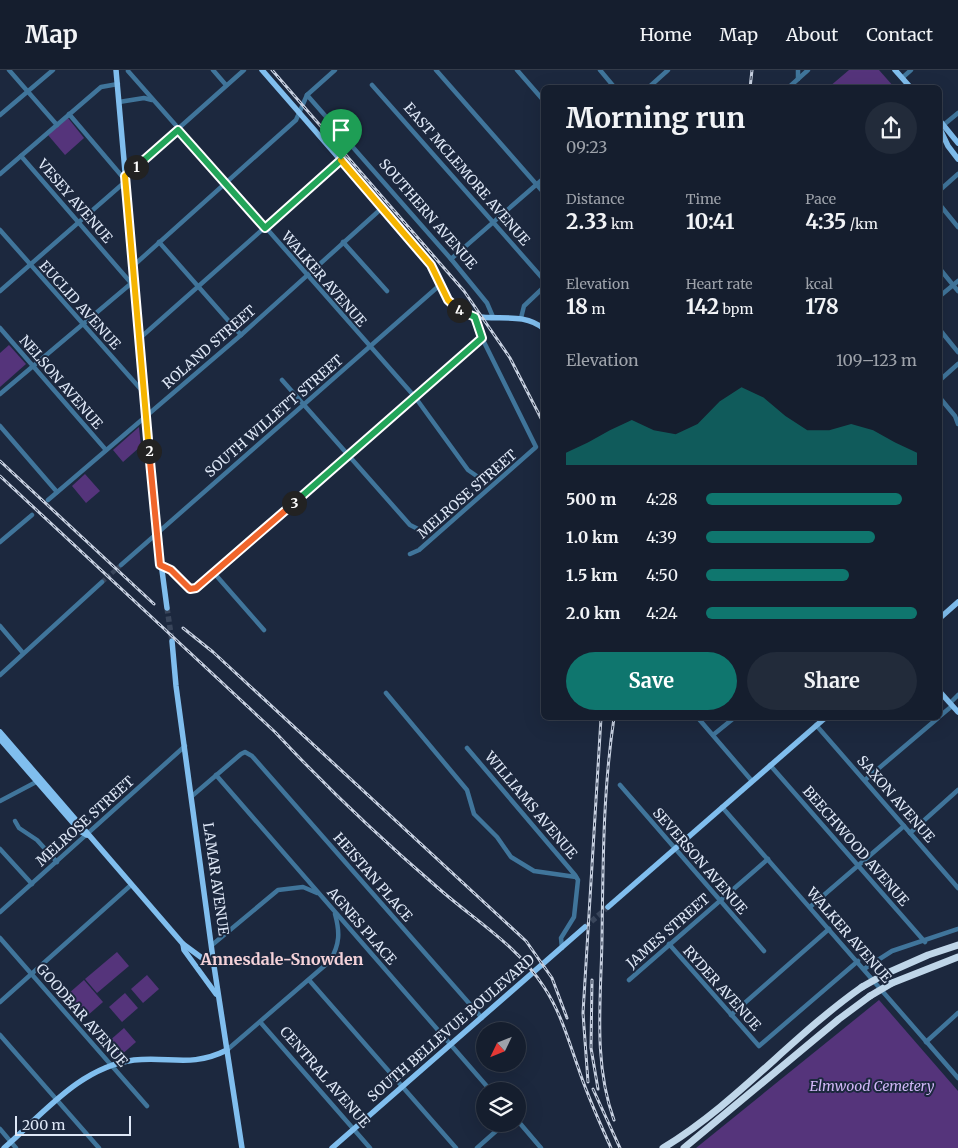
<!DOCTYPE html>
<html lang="en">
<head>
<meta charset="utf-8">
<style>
  body { margin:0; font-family:Merriweather,serif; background:#222b3a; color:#f1f3f6; height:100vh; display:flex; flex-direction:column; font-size:19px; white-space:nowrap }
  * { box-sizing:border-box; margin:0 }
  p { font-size:16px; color:#9da2aa }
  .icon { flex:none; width:28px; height:28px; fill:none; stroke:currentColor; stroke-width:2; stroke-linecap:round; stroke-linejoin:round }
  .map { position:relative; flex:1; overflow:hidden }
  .details { position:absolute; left:541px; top:15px; width:401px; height:635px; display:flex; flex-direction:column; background:#151e2e; border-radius:8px; box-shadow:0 5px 20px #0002,0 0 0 1px #343c4a }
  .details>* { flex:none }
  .needle { width:32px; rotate:227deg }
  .controls { position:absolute; left:476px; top:952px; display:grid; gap:10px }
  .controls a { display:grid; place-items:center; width:50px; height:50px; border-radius:50%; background:#151e2e; box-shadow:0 5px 20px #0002,0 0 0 1px #343c4a; font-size:25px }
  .scale { position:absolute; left:15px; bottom:12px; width:116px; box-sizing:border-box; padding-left:5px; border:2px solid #dee7f6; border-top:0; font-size:14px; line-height:18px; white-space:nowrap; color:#dee7f6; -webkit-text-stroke:4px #1c283e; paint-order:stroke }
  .pin { position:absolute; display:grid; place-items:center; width:42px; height:42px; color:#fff; margin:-51px -21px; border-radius:50% 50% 50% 0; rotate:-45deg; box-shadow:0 0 5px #0007 }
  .pin .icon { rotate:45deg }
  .km { position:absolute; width:25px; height:25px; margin:-12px; border-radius:50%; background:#222; color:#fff; font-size:14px; line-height:25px; text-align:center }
  .round { display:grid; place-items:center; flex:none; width:52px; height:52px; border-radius:26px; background:#222b3a }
  .overview { display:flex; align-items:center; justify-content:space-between; height:85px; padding:0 25px }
  h1 { font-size:28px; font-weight:700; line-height:38px }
  .stats { display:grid; grid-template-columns:repeat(3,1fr); gap:8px; height:85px; padding:5px 25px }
  .stats div { display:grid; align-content:center }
  .stats b { font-size:21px; font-weight:700 }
  .stats small { font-size:14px; font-weight:400 }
  .stats p { font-size:14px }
  .chart { height:140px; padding:10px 25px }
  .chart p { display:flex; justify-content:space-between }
  .chart svg { width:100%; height:90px; margin-top:5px; fill:#0f766e; opacity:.7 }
  .button { display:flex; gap:10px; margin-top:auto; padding:10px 25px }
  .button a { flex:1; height:58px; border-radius:30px; background:#0f766e; color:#fff; font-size:20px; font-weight:700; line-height:58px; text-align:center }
  .button a+a { background:#222b3a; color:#f1f3f6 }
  ul { padding:0 25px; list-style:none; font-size:16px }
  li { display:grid; grid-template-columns:80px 60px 1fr; align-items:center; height:38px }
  li i { height:12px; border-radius:6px; background:#0f766e }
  header { display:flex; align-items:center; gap:30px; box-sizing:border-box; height:70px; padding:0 25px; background:#151e2e; border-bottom:1px solid #343c4a }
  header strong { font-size:24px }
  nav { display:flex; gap:28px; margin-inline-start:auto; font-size:18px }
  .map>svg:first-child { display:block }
  .green { fill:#55347b }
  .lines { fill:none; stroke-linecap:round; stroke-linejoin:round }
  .minor-tunnel { stroke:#39455a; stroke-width:4.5; stroke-dasharray:4.5 2; stroke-linecap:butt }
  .major-tunnel { stroke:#39455a; stroke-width:5.5; stroke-dasharray:5.5 3; stroke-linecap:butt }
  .minor { stroke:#40759b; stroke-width:4.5 }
  .major { stroke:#80beee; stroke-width:5.5 }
  .highway { stroke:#bfd6e9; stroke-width:7 }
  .rail-casing { stroke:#c7d0e0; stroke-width:3 }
  .rail { stroke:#1c283e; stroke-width:1; stroke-dasharray:4; stroke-linecap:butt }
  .highway-bridge { stroke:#bfd6e9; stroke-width:7 }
  .split-1-casing { stroke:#fff; stroke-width:10 }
  .split-2-casing { stroke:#fff; stroke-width:10 }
  .split-3-casing { stroke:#fff; stroke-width:10 }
  .split-4-casing { stroke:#fff; stroke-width:10 }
  .split-5-casing { stroke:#fff; stroke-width:10 }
  .split-1 { stroke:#22a559; stroke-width:6 }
  .split-2 { stroke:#f5b400; stroke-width:6 }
  .split-3 { stroke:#f0652b; stroke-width:6 }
  .split-4 { stroke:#22a559; stroke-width:6 }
  .split-5 { stroke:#f5b400; stroke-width:6 }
  .labels { text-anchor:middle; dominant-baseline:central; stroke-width:4; stroke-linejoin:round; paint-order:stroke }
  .street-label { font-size:14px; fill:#dee7f6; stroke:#1c283e }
  .park-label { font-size:14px; font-style:italic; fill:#d1b7f7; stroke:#1c283e }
  .quarter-label { font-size:16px; font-weight:bold; fill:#f4d2d9; stroke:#1c283e }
</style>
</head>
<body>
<header>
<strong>Map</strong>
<nav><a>Home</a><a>Map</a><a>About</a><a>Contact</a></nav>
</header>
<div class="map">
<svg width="958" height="1078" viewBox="0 0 958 1078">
  <rect width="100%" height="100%" fill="#1c283e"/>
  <!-- green -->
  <g class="green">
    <polygon points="849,0 879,0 894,17 829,17"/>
    <polygon points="68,48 84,68 65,85 48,65"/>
    <polygon points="9,275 26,294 0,317 0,283"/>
    <polygon points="139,357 141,376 123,392 113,380"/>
    <polygon points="85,404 100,421 86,433 72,416"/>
    <polygon points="117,882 129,896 97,923 85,909"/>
    <polygon points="147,905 159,919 143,933 131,919"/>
    <polygon points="84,910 103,932 87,946 68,924"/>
    <polygon points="125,923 138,938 122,952 109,937"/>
    <polygon points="879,930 958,1021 958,1078 696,1078"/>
    <polygon points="124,958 136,972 120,986 108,972"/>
  </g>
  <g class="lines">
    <!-- minor-tunnel -->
    <polyline class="minor-tunnel" points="102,512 121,495"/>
    <!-- major-tunnel -->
    <g class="major-tunnel">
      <polyline points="167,538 172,571"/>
      <polyline points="585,857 608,837"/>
    </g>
    <!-- minor -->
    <g class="minor">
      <polyline points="9,0 57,55"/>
      <polyline points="213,0 226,15"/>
      <polyline points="436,0 544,123"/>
      <polyline points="517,0 544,31"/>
      <polyline points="600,0 615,18"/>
      <polyline points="798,0 798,9"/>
      <polyline points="128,1 415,327 468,400 481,409"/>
      <polyline points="902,8 911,0"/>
      <polyline points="372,15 544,210"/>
      <polyline points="648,18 668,0"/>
      <polyline points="788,18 808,0"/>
      <polyline points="307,25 451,189 487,233 493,247"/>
      <polyline points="119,32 144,28 152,30"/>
      <polyline points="0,45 53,0"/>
      <polyline points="941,57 958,43"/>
      <polyline points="21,86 131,213"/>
      <polyline points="0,104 101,17 118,14"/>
      <polyline points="125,106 244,0"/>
      <polyline points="940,120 958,104"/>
      <polyline points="940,135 958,157"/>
      <polyline points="0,160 145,324"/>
      <polyline points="159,172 241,265"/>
      <polyline points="343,172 387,221"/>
      <polyline points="451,189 544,108"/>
      <polyline points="133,196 296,50 307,25 335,0"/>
      <polyline points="940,199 958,221"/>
      <polyline points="0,221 126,111 69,44"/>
      <polyline points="940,226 958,211"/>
      <polyline points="521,248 524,236 544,217"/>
      <polyline points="0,258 106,380"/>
      <polyline points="940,260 958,282"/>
      <polyline points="140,268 341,90"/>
      <polyline points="282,310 410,455 422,461"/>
      <polyline points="940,310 958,294"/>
      <polyline points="0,324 134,211"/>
      <polyline points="940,328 955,346 958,354"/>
      <polyline points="0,356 57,422"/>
      <polyline points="48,430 241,265 382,138"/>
      <polyline points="0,472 32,445"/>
      <polyline points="410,484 419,480 536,377 482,268 475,247"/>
      <polyline points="121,495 441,214"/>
      <polyline points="161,495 171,500 190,519 196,518 482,268"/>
      <polyline points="214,503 264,560"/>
      <polyline points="0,556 23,583"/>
      <polyline points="0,605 102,512"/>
      <polyline points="386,623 467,720 474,744 497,767 511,787 534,801 576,807"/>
      <polyline points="950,633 958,625"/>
      <polyline points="940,646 952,636"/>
      <polyline points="698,648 752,711"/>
      <polyline points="816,655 958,818"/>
      <polyline points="713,665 734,648"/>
      <polyline points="467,678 575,805 578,810 574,847 561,868 562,878"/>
      <polyline points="770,695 925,872"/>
      <polyline points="216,705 491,1021"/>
      <polyline points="865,710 938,648"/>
      <polyline points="620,715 764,881"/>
      <polyline points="192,726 241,684 245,682 252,686 482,948"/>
      <polyline points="0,731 38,711"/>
      <polyline points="722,737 958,1008"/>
      <polyline points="15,751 19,758 37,770 57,792"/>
      <polyline points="910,763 958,720"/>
      <polyline points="0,779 32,814"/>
      <polyline points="810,837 904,756"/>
      <polyline points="0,842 185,676"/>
      <polyline points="0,868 147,1036"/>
      <polyline points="669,874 759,976 858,891"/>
      <polyline points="212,875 278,820 303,817 317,823"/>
      <polyline points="864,899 892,881 958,859"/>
      <polyline points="309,910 456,1078"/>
      <polyline points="629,910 768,789"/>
      <polyline points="0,932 131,815"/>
      <polyline points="731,945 829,859"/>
      <polyline points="261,953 370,1078"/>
      <polyline points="0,965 99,1078"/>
      <polyline points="926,972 958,943"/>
      <path d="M227 980 330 891C340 874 340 862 335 844"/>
      <polyline points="518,1051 541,1078"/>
      <polyline points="0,1059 16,1078"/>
      <polyline points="477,1078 504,1054"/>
    </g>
    <!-- major -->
    <g class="major">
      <polyline points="116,0 157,463 167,538"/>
      <path d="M262 0 419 180C423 185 428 190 431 195 440 208 443 229 456 238 482 258 518 237 544 259"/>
      <polyline points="895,0 911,18"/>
      <polyline points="940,51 958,73"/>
      <polyline points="940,59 948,76 958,89"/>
      <polyline points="940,548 958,532"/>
      <polyline points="172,571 176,616 214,896 242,1078"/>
      <polyline points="940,622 958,642"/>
      <polyline points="0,662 183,874 202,888 213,891"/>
      <polyline points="0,669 80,761 87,765"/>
      <polyline points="608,837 825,648"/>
      <polyline points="183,874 184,880 216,924"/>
      <path d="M4 1078C43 1044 80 997 134 990 170 986 191 998 227 980"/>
      <polyline points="332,1078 585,857"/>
    </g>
    <!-- highway -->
    <g class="highway">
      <polyline points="885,904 928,885 958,875"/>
      <polyline points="892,913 958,887"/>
      <path d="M663 1078C735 1035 792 966 862 917"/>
      <polyline points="684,1078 839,949 870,926"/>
    </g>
    <defs>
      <g id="rail">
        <polyline points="272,0 464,221 510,288 544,354"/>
        <polyline points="750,18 752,0"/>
        <polyline points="0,391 154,534"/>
        <path d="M0 406 275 662C326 717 380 768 437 817 474 850 516 874 544 917 561 943 568 969 578 997 587 1025 599 1051 611 1078"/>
        <polyline points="183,558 213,582 526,871 552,908 567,948"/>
        <path d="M614 648C603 720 603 795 602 869 601 929 593 993 614 1050"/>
        <polyline points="592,910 591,978 598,1019"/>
        <polyline points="588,1012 583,943 601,648"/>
        <polyline points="593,1019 620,1078"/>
      </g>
    </defs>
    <!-- rail casing -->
    <use href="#rail" class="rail-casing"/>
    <!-- rail -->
    <use href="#rail" class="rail"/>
    <!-- highway-bridge -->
    <g class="highway-bridge">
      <polyline points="862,917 885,904"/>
      <polyline points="870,926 892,913"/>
    </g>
  </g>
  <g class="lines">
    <defs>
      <polyline id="split-1" points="136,97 178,60 265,158 341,90"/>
      <polyline id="split-2" points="136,97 125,106 149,381"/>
      <polyline id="split-3" points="149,381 160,495 171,500 190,519 196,518 294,433"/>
      <polyline id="split-4" points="294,433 482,268 475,247 459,240"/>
      <polyline id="split-5" points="341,90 431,195 448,230 459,240"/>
    </defs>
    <!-- split-1 casing -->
    <use href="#split-1" class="split-1-casing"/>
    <!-- split-2 casing -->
    <use href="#split-2" class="split-2-casing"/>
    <!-- split-3 casing -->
    <use href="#split-3" class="split-3-casing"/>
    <!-- split-4 casing -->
    <use href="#split-4" class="split-4-casing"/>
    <!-- split-5 casing -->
    <use href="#split-5" class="split-5-casing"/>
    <!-- split-1 -->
    <use href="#split-1" class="split-1"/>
    <!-- split-2 -->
    <use href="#split-2" class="split-2"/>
    <!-- split-3 -->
    <use href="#split-3" class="split-3"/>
    <!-- split-4 -->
    <use href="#split-4" class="split-4"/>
    <!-- split-5 -->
    <use href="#split-5" class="split-5"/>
  </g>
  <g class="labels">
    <!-- street labels -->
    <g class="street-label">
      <text transform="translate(467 104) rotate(49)">EAST MCLEMORE AVENUE</text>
      <text transform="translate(75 131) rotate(49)">VESEY AVENUE</text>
      <text transform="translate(428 144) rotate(49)">SOUTHERN AVENUE</text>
      <text transform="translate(324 209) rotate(49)">WALKER AVENUE</text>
      <text transform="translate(80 235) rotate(48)">EUCLID AVENUE</text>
      <text transform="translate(209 277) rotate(-41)">ROLAND STREET</text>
      <text transform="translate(61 312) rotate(49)">NELSON AVENUE</text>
      <text transform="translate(274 346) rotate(-41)">SOUTH WILLETT STREET</text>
      <text transform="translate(467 424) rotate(-41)">MELROSE STREET</text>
      <text transform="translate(896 729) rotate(49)">SAXON AVENUE</text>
      <text transform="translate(531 735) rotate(50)">WILLIAMS AVENUE</text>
      <text transform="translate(85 751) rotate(-42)">MELROSE STREET</text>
      <text transform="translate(856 776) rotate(49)">BEECHWOOD AVENUE</text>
      <text transform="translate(700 791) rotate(49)">SEVERSON AVENUE</text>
      <text transform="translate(373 807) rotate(49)">HEISTAN PLACE</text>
      <text transform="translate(216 809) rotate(82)">LAMAR AVENUE</text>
      <text transform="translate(362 856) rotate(49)">AGNES PLACE</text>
      <text transform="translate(668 861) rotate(-41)">JAMES STREET</text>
      <text transform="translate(849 865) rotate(49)">WALKER AVENUE</text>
      <text transform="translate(722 918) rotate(48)">RYDER AVENUE</text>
      <text transform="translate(82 945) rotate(49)">GOODBAR AVENUE</text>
      <text transform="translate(451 958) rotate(-41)">SOUTH BELLEVUE BOULEVARD</text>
      <text transform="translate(325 1007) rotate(49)">CENTRAL AVENUE</text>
    </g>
    <!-- park labels -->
    <g class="park-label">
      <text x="872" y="1016">Elmwood Cemetery</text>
    </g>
    <!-- quarter labels -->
    <g class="quarter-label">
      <text x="282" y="889">Annesdale-Snowden</text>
    </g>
  </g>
</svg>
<div class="controls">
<a><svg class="needle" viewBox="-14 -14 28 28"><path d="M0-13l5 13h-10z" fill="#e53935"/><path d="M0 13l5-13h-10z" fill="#9da2aa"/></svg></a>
<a><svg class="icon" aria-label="layers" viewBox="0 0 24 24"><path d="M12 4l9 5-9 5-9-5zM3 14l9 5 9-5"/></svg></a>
</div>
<div class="scale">200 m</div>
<div class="pin" style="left:341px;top:90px;background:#1e9e55"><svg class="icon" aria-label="arrive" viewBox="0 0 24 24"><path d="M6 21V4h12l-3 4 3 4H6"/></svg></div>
<b class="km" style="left:136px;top:97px">1</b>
<b class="km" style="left:149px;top:381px">2</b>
<b class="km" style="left:294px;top:433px">3</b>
<b class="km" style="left:459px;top:240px">4</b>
<section class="details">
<div class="overview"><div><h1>Morning run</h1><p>09:23</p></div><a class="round"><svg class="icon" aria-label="share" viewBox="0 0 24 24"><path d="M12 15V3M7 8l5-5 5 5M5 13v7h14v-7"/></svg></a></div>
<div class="stats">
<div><p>Distance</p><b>2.33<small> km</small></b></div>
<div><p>Time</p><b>10:41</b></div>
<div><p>Pace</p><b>4:35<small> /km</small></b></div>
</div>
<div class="stats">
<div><p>Elevation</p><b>18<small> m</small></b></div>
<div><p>Heart rate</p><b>142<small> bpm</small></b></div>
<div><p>kcal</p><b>178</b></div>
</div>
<div class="chart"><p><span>Elevation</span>109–123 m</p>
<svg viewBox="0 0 160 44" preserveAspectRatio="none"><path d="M0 44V38L10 33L20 27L30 22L40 27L50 29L60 24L70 13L80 6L90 11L100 20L110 27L120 27L130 24L140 27L150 33L160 38V44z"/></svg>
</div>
<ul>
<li><b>500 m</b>4:28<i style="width:93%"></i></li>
<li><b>1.0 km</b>4:39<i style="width:80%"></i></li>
<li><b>1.5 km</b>4:50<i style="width:68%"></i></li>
<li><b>2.0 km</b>4:24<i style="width:100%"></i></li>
</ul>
<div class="button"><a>Save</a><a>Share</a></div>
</section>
</div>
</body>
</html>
